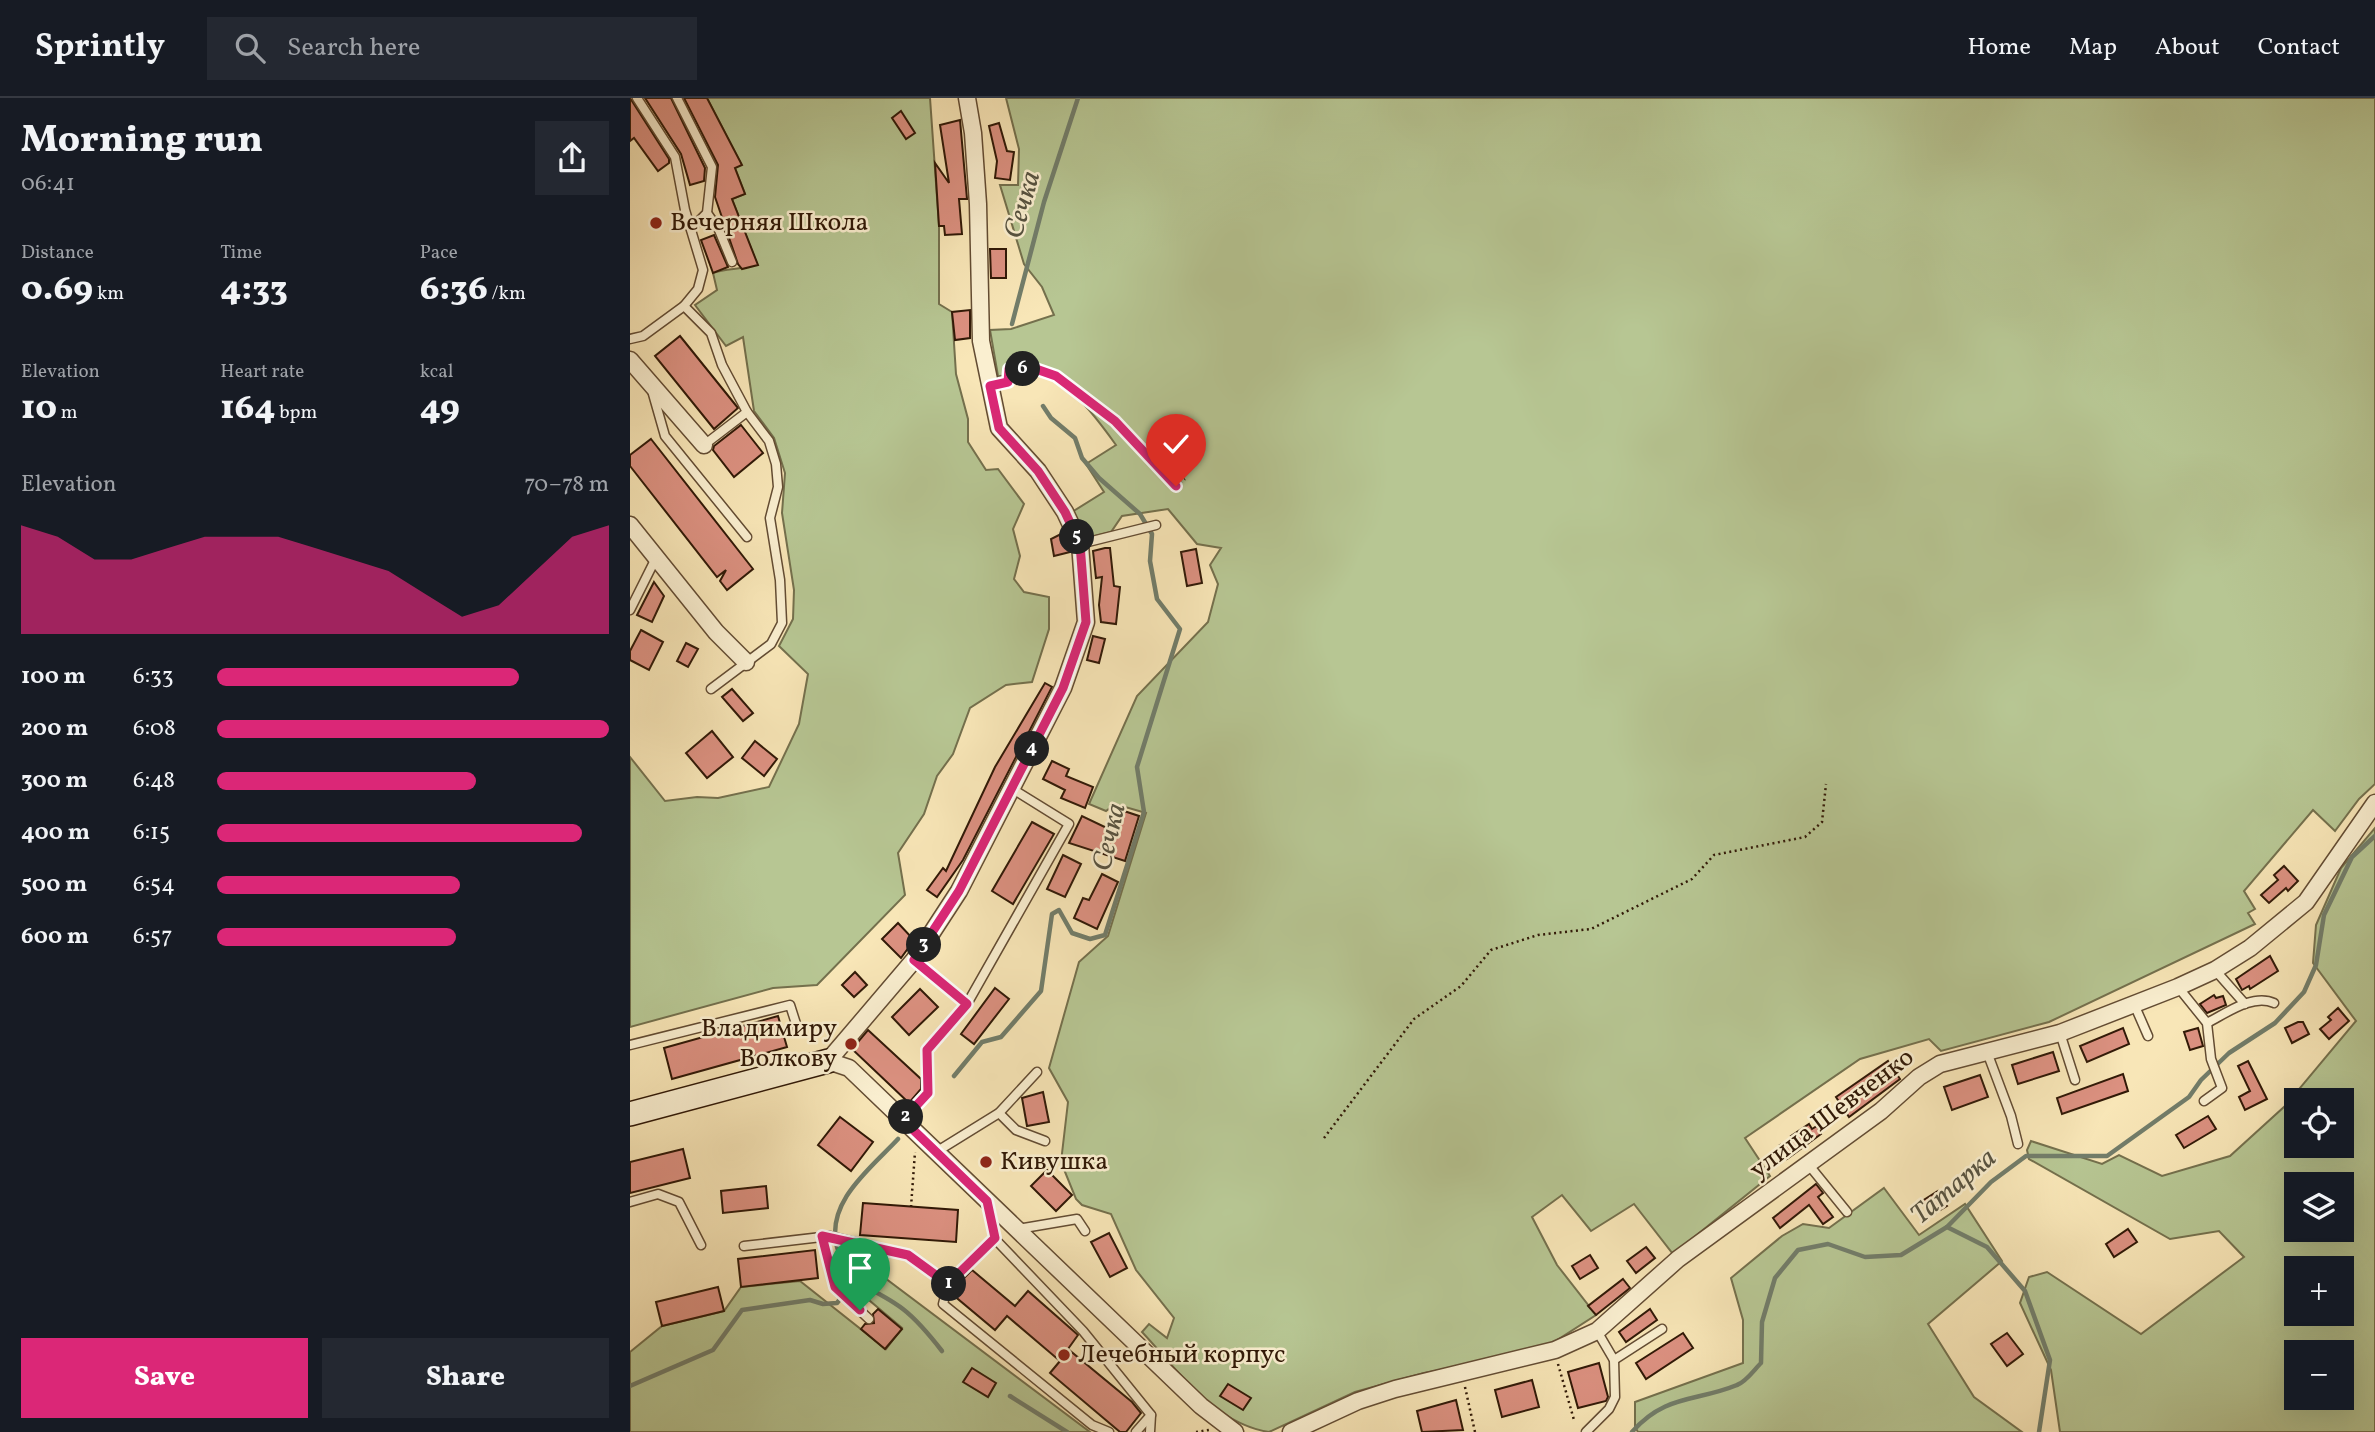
<!DOCTYPE html>
<html lang="en">
<head>
<meta charset="utf-8">
<style>
  body { margin:0; font-family:Vollkorn,serif; background:#242831; color:#f1f3f6; height:100vh; display:flex; flex-direction:column; font-size:26px; white-space:nowrap }
  * { box-sizing:border-box; margin:0 }
  p { font-size:23px; color:#9ea1a6 }
  .icon { flex:none; width:38px; height:38px; fill:none; stroke:currentColor; stroke-width:2; stroke-linecap:round; stroke-linejoin:round }
  .map { position:relative; flex:1; overflow:hidden }
  .side { display:flex; flex-direction:column; background:#171b24; width:630px }
  .side>* { flex:none }
  .buttons { position:absolute; left:1654px; top:990px; display:grid; gap:14px }
  .buttons a { display:grid; place-items:center; width:70px; height:70px; border-radius:0px; background:#171b24; box-shadow:0 7px 28px #0002; font-size:35px }
  .pin { position:absolute; display:grid; place-items:center; width:60px; height:60px; color:#fff; margin:-72px -30px; border-radius:50% 50% 50% 0; rotate:-45deg; box-shadow:0 0 7px #0007 }
  .pin .icon { rotate:45deg }
  .km { position:absolute; width:35px; height:35px; margin:-18px; border-radius:50%; background:#222; color:#fff; font-size:19px; line-height:35px; text-align:center }
  .round { display:grid; place-items:center; flex:none; width:74px; height:74px; border-radius:0px; background:#242831 }
  .headline { display:flex; align-items:center; justify-content:space-between; height:119px; padding:0 21px }
  h1 { font-size:38px; font-weight:800; line-height:52px }
  .figures { display:grid; grid-template-columns:repeat(3,1fr); gap:10px; height:119px; padding:7px 21px }
  .figures div { display:grid; align-content:center }
  .figures b { font-size:35px; font-weight:800 }
  .figures small { font-size:19px; font-weight:400 }
  .figures p { font-size:19px }
  .chart { height:196px; padding:14px 21px }
  .chart p { display:flex; justify-content:space-between }
  .chart svg { width:100%; height:126px; margin-top:7px; fill:#db2777; opacity:.7 }
  .primary-button { display:flex; gap:14px; margin-top:auto; padding:14px 21px }
  .primary-button a { flex:1; height:80px; border-radius:0px; background:#db2777; color:#fff; font-size:28px; font-weight:800; line-height:80px; text-align:center }
  .primary-button a+a { background:#242831; color:#f1f3f6 }
  ul { padding:0 21px; list-style:none; font-size:23px }
  li { display:grid; grid-template-columns:112px 84px 1fr; align-items:center; height:52px }
  li i { height:18px; border-radius:9px; background:#db2777 }
  header { display:flex; align-items:center; gap:42px; box-sizing:border-box; height:98px; padding:0 35px; background:#171b24; border-bottom:2px solid #363941 }
  header strong { font-size:33px }
  nav { display:flex; gap:38px; margin-inline-start:auto; font-size:24px }
  .search { width:490px; height:63px; background:#242831; display:flex; align-items:center; gap:18px; box-sizing:border-box; padding:0 24px; border-radius:0px; color:#9ea1a6; font-size:26px }
  main { display:flex; flex:1; min-height:0 }
  .map>svg:first-child { display:block }
  .green { fill:#b7c693; stroke:#74704d; stroke-width:2; fill-rule:evenodd }
  .lines { fill:none; stroke-linecap:round; stroke-linejoin:round }
  .stream { stroke:#727d6a; stroke-width:4.5 }
  .building { fill:#dc9181; stroke:#311907; stroke-width:2 }
  .lane-casing { stroke:#634c33; stroke-width:11 }
  .street-casing { stroke:#634c33; stroke-width:19 }
  .secondary-casing { stroke:#311907; stroke-width:26 }
  .path { stroke:#311907; stroke-width:2.5; stroke-dasharray:2 3.5; stroke-linecap:butt }
  .lane { stroke:#faefd0; stroke-width:8 }
  .street { stroke:#faefd0; stroke-width:16 }
  .secondary { stroke:#faefd0; stroke-width:23 }
  .route-casing { stroke:#fff; stroke-width:14 }
  .route { stroke:#db2777; stroke-width:9 }
  .poi-dot { fill:#8f2418; stroke:#faefd0; stroke-width:2.5 }
  .labels { text-anchor:middle; dominant-baseline:central; stroke-width:5; stroke-linejoin:round; paint-order:stroke }
  .poi-label { font-size:26px; fill:#311907; stroke:#faefd0; text-anchor:start }
  .street-label { font-size:26px; fill:#311907; stroke:#faefd0 }
  .water-label { font-size:28px; font-style:italic; fill:#575341; stroke:#faefd0 }
</style>
</head>
<body>
<header>
<strong>Sprintly</strong>
<div class="search"><svg class="icon" aria-label="search" viewBox="0 0 24 24"><circle cx="10" cy="10" r="6"/><path d="M15 15l6 6"/></svg>Search here</div>
<nav><a>Home</a><a>Map</a><a>About</a><a>Contact</a></nav>
</header>
<main>
<section class="side">
<div class="headline"><div><h1>Morning run</h1><p>06:41</p></div><a class="round"><svg class="icon" aria-label="share" viewBox="0 0 24 24"><path d="M12 15V3M7 8l5-5 5 5M5 13v7h14v-7"/></svg></a></div>
<div class="figures">
<div><p>Distance</p><b>0.69<small> km</small></b></div>
<div><p>Time</p><b>4:33</b></div>
<div><p>Pace</p><b>6:36<small> /km</small></b></div>
</div>
<div class="figures">
<div><p>Elevation</p><b>10<small> m</small></b></div>
<div><p>Heart rate</p><b>164<small> bpm</small></b></div>
<div><p>kcal</p><b>49</b></div>
</div>
<div class="chart"><p><span>Elevation</span>70–78 m</p>
<svg viewBox="0 0 160 44" preserveAspectRatio="none"><path d="M0 44V6L10 10L20 18L30 18L40 14L50 10L60 10L70 10L80 14L90 18L100 22L110 30L120 38L130 34L140 22L150 10L160 6V44z"/></svg>
</div>
<ul>
<li><b>100 m</b>6:33<i style="width:77%"></i></li>
<li><b>200 m</b>6:08<i style="width:100%"></i></li>
<li><b>300 m</b>6:48<i style="width:66%"></i></li>
<li><b>400 m</b>6:15<i style="width:93%"></i></li>
<li><b>500 m</b>6:54<i style="width:62%"></i></li>
<li><b>600 m</b>6:57<i style="width:61%"></i></li>
</ul>
<div class="primary-button"><a>Save</a><a>Share</a></div>
</section>
<div class="map">
<svg width="1745" height="1334" viewBox="0 0 1745 1334">
  <rect width="100%" height="100%" fill="#f8e6b7"/>
  <filter id="stains"><feTurbulence type="fractalNoise" baseFrequency=".00286" numOctaves="4"/><feColorMatrix values="0 0 0 0 .2 0 0 0 0 .09 0 0 0 0 .02 0 0 0 .5 -.17"/></filter>
  <radialGradient id="worn" r=".72"><stop offset=".6" stop-color="#630" stop-opacity="0"/><stop offset="1" stop-color="#630" stop-opacity=".3"/></radialGradient>
  <!-- green -->
  <g class="green">
    <path d="M77 0H300L309 128V206L322 214 326 276 338 321V344L356 372 368 371 394 406 383 431 390 458 384 481 394 494 419 499V531L402 584 376 587 340 610 323 656 307 678 294 716 268 755 275 797 187 887 143 890 0 929V659L35 703 67 699 88 700 139 689 169 626 178 576 149 548 163 521 164 492 152 415 155 375 144 340 124 313 113 239 96 248 65 207 87 192 83 175C98 170 112 172 127 166L102 101 115 96 105 70 111 66Z"/>
    <path d="M376 0H1745V686L1729 701 1705 733 1683 712 1614 793 1625 811 1618 815 1625 826 1419 924 1311 953 1299 941 1230 961 1115 1040 1140 1078 1043 1156 1004 1106 961 1133 932 1097 902 1119 927 1167 966 1217 924 1244 853 1264 794 1275 725 1294 639 1334C583 1325 548 1272 512 1234L519 1226 537 1240 544 1220 506 1172 481 1116 452 1107 446 1101 431 1064 438 1004 419 970 449 864 478 838 516 715 485 706 476 713 459 706 507 598 578 524 588 486 580 467 591 450 567 446 538 411 492 418 481 434 457 440 452 438 442 414 474 394 456 366 486 347C468 322 439 281 406 276 394 274 380 277 368 278L360 232 381 231 424 217 412 189 394 166 370 87H388L389 51Z"/>
    <path d="M1745 730V1334H1430L1421 1272 1390 1205 1399 1179 1417 1174 1511 1236 1614 1159 1589 1133 1540 1141 1399 1061 1397 1052 1401 1043 1472 1066 1489 1057 1532 1078 1600 1058 1655 1008 1726 923 1683 865 1686 827 1711 770ZM1666 1003H1712V1048H1666ZM1666 1087H1712V1132H1666ZM1666 1171H1712V1216H1666ZM1666 1255H1712V1300H1666Z"/>
    <polygon points="1254,1090 1289,1137 1335,1106 1372,1163 1298,1226 1344,1299 1392,1334 1008,1334 1005,1329 1005,1304 1113,1265 1113,1222 1101,1180 1152,1138 1173,1126 1199,1130"/>
    <polygon points="215,1150 460,1334 0,1334 0,1254 32,1228 94,1213 111,1189 170,1183 256,1251 272,1230 214,1181"/>
  </g>
  <g class="lines">
    <!-- stream -->
    <g class="stream">
      <polyline points="382,226 414,104 448,0"/>
      <polyline points="324,978 352,944 371,939 411,893 422,816 429,812 442,835 460,841 475,837 514,714 507,669 550,531 527,501 520,463 522,436 510,416 469,380 452,360 445,340 421,320 413,308"/>
      <polyline points="1317,1129 1357,1149 1395,1193 1420,1262 1409,1334"/>
      <path d="M224 1183C218 1172 210 1160 207 1149 195 1104 241 1070 268 1041"/>
      <path d="M224 1183C269 1205 281 1213 312 1253"/>
      <polyline points="0,1288 83,1252 112,1212 180,1202 193,1206 207,1205 224,1183"/>
      <polyline points="380,1298 437,1334"/>
      <path d="M1002 1334C1035 1296 1066 1304 1107 1287 1116 1284 1124 1272 1131 1265L1132 1224 1145 1180 1168 1152 1198 1146 1235 1159 1271 1157 1317 1129 1361 1084 1396 1058H1477L1559 999 1571 982 1599 955 1645 925 1674 894 1686 867 1694 817 1722 759 1745 738"/>
    </g>
  </g>
  <!-- building -->
  <g class="building">
    <polygon points="0,0 39,61 39,65 28,73 4,40 0,43"/>
    <polygon points="15,0 41,0 75,70 74,83 60,87 51,56"/>
    <polygon points="54,0 77,0 112,67 105,70 115,96 102,101 128,167 112,171 108,166 85,99 88,67"/>
    <polygon points="271,13 285,35 276,41 262,20"/>
    <polygon points="330,22 337,101 329,101 332,136 315,137 314,128 309,128 305,65 319,85 310,27"/>
    <polygon points="369,25 377,53 384,54 380,82 365,80 367,63 359,28"/>
    <polygon points="84,137 98,169 83,175 71,142"/>
    <polygon points="360,151 376,151 376,180 361,180"/>
    <polygon points="340,212 340,240 325,242 322,214"/>
    <polygon points="50,238 108,310 84,331 25,258"/>
    <polygon points="111,327 133,355 104,379 83,352 84,348"/>
    <polygon points="21,341 123,471 97,492 90,483 96,472 87,479 0,368 0,357"/>
    <polygon points="433,435 440,454 424,458 421,441"/>
    <polygon points="475,450 480,450 484,488 490,489 486,526 471,524 469,507 472,479 466,480 463,453"/>
    <polygon points="566,451 572,485 557,488 551,454"/>
    <polygon points="24,484 34,498 22,524 7,517"/>
    <polygon points="11,532 33,544 19,572 0,562 0,553"/>
    <polygon points="463,538 475,541 469,565 457,562"/>
    <polygon points="56,545 68,551 58,569 47,563"/>
    <polygon points="415,585 422,589 333,762 307,799 297,792 313,770 316,773 365,669"/>
    <polygon points="102,591 123,615 113,623 92,599"/>
    <polygon points="82,633 103,659 77,680 56,655"/>
    <polygon points="125,643 147,661 134,678 112,660"/>
    <polygon points="422,663 439,671 436,678 463,689 455,710 431,700 435,692 413,681"/>
    <polygon points="488,711 509,718 495,763 439,745 452,718 481,732"/>
    <polygon points="402,724 424,736 383,806 362,793"/>
    <polygon points="433,757 451,766 435,799 417,791"/>
    <polygon points="1654,768 1668,783 1658,793 1656,790 1639,805 1631,797 1648,782 1644,777"/>
    <polygon points="472,776 488,784 467,831 444,820 453,800 459,802"/>
    <polygon points="268,825 284,842 271,860 252,841"/>
    <polygon points="1640,858 1648,873 1620,891 1619,888 1612,892 1606,881"/>
    <polygon points="225,874 237,887 224,899 212,887"/>
    <polygon points="365,890 379,901 344,946 331,936"/>
    <polygon points="290,891 308,909 279,937 262,919"/>
    <polygon points="1584,897 1586,900 1593,898 1596,907 1577,915 1570,906"/>
    <polygon points="1708,910 1719,923 1699,941 1690,931 1701,922 1698,919"/>
    <polygon points="148,918 157,949 42,981 34,950"/>
    <polygon points="1668,924 1673,924 1679,936 1662,945 1655,930"/>
    <polygon points="1493,930 1499,946 1457,964 1450,948"/>
    <polygon points="1568,930 1573,948 1560,952 1554,934"/>
    <polygon points="238,932 291,981 291,991 279,1005 222,951"/>
    <polygon points="1423,954 1429,973 1388,986 1382,967"/>
    <polygon points="1258,963 1270,981 1219,1019 1206,999"/>
    <polygon points="1618,963 1637,1001 1615,1012 1609,999 1620,993 1608,968"/>
    <polygon points="1493,976 1498,993 1432,1016 1427,1000"/>
    <polygon points="1350,977 1358,999 1322,1012 1314,989"/>
    <polygon points="413,994 419,1024 397,1028 392,1000"/>
    <polygon points="1578,1018 1586,1031 1554,1050 1546,1037"/>
    <polygon points="210,1019 243,1044 221,1073 188,1047"/>
    <polygon points="1179,1026 1182,1031 1187,1028 1191,1036 1157,1061 1150,1047 1163,1041 1161,1038"/>
    <polygon points="53,1051 60,1080 0,1095 0,1064"/>
    <polygon points="417,1072 442,1097 426,1113 401,1088"/>
    <polygon points="1186,1086 1193,1095 1188,1099 1203,1119 1193,1126 1179,1107 1150,1130 1143,1120"/>
    <polygon points="136,1088 138,1110 93,1115 91,1093"/>
    <polygon points="1308,1093 1317,1108 1300,1118 1292,1103"/>
    <polygon points="233,1105 328,1112 326,1144 230,1137"/>
    <polygon points="1498,1131 1507,1144 1484,1159 1476,1146"/>
    <polygon points="479,1135 497,1170 480,1179 461,1144"/>
    <polygon points="1016,1149 1025,1160 1006,1175 997,1163"/>
    <polygon points="185,1152 188,1180 111,1189 108,1161"/>
    <polygon points="960,1157 968,1170 950,1181 942,1168"/>
    <polygon points="342,1172 385,1208 398,1193 448,1237 438,1251 502,1304 511,1315 496,1334 490,1334 420,1275 430,1263 377,1218 365,1232 322,1196 323,1191"/>
    <polygon points="993,1181 1000,1190 966,1217 958,1208"/>
    <polygon points="88,1189 94,1213 32,1228 26,1204"/>
    <polygon points="248,1211 272,1231 255,1251 231,1231 235,1226 244,1225 243,1216"/>
    <polygon points="1020,1211 1027,1222 996,1244 989,1234"/>
    <polygon points="1053,1235 1063,1250 1016,1281 1006,1265"/>
    <polygon points="1377,1235 1393,1256 1377,1268 1361,1246"/>
    <polygon points="969,1265 978,1299 976,1303 948,1310 938,1274"/>
    <polygon points="342,1270 366,1285 358,1299 333,1284"/>
    <polygon points="902,1282 909,1309 872,1319 865,1292"/>
    <polygon points="598,1286 621,1300 613,1312 590,1298"/>
    <polygon points="826,1302 833,1332 792,1334 787,1313"/>
  </g>
  <g class="lines">
    <defs>
      <g id="lane">
        <polyline points="47,0 82,69 77,115 61,131"/>
        <polyline points="77,115 89,132 102,164"/>
        <polyline points="54,208 81,235 92,267 117,314"/>
        <polyline points="0,241 13,238 54,208 68,191 73,172 55,112 45,59 7,0"/>
        <polyline points="23,296 35,338 117,439"/>
        <polyline points="74,347 117,314 139,343 146,366 148,389 140,420 150,482 152,525 141,546 81,591"/>
        <polyline points="450,446 526,427"/>
        <polyline points="0,512 26,460"/>
        <polyline points="284,862 337,906"/>
        <polyline points="1585,872 1615,906"/>
        <polyline points="1548,889 1577,925 1581,961 1592,990 1574,1003"/>
        <polyline points="1504,906 1518,938"/>
        <path d="M1577 925C1595 916 1623 895 1644 905"/>
        <polyline points="1430,935 1445,982"/>
        <polyline points="0,947 160,907 168,932"/>
        <polyline points="1357,954 1381,1018 1388,1046"/>
        <polyline points="369,1015 386,1032 415,1043"/>
        <polyline points="273,1022 298,995 297,952 337,906 439,726 381,690"/>
        <polyline points="306,1054 369,1015 407,974"/>
        <polyline points="1178,1066 1217,1114"/>
        <polyline points="0,1104 28,1096 49,1104 71,1147"/>
        <polyline points="358,1106 365,1141 453,1233 521,1317 520,1334"/>
        <polyline points="388,1131 447,1121 455,1133"/>
        <polyline points="192,1138 205,1189 239,1221"/>
        <polyline points="365,1141 318,1186 313,1206 462,1327 479,1334"/>
        <polyline points="114,1148 200,1138 278,1157 318,1186"/>
        <polyline points="984,1262 1032,1231"/>
        <polyline points="506,1334 521,1317"/>
        <polyline points="956,1334 979,1311 985,1299 984,1262 967,1233"/>
      </g>
      <g id="street">
        <polyline points="337,0 343,35 348,106 351,243 369,330 408,373 435,414 450,446 456,524 433,590 329,793 284,862 198,963 219,970 571,1308 605,1334"/>
        <polyline points="0,262 74,347"/>
        <polyline points="0,427 86,534 116,564"/>
        <polyline points="661,1334 728,1303 765,1291 925,1252 967,1233 1048,1161 1251,1013 1289,979 1310,966 1430,935 1548,889 1585,872 1620,850 1676,804 1745,705"/>
      </g>
      <polyline id="secondary" points="0,1016 198,963"/>
    </defs>
    <!-- lane casing -->
    <use href="#lane" class="lane-casing"/>
    <!-- street casing -->
    <use href="#street" class="street-casing"/>
    <!-- secondary casing -->
    <use href="#secondary" class="secondary-casing"/>
    <!-- path -->
    <g class="path">
      <polyline points="376,285 379,271 406,271 426,278 485,322 546,388 555,381"/>
      <polyline points="694,1040 784,921 831,888 861,852 908,837 961,831 1062,781 1084,757 1175,739 1192,724 1196,686"/>
      <polyline points="281,1109 285,1054"/>
      <polyline points="928,1266 944,1322"/>
      <polyline points="835,1289 845,1334"/>
      <polyline points="566,1334 579,1332"/>
    </g>
    <!-- lane -->
    <use href="#lane" class="lane"/>
    <!-- street -->
    <use href="#street" class="street"/>
    <!-- secondary -->
    <use href="#secondary" class="secondary"/>
  </g>
  <g class="lines">
    <defs>
      <polyline id="route" points="230,1212 205,1189 192,1138 278,1157 318,1186 365,1140 357,1103 273,1022 298,995 297,952 337,906 284,862 329,793 433,590 456,524 450,446 435,414 408,373 369,330 360,288 378,284 379,271 406,271 426,278 485,323 546,388"/>
    </defs>
    <!-- route casing -->
    <use href="#route" class="route-casing"/>
    <!-- route -->
    <use href="#route" class="route"/>
  </g>
  <!-- markers -->
  <g class="poi-dot">
    <circle cx="26" cy="125" r="7"/>
    <circle cx="221" cy="946" r="7"/>
    <circle cx="356" cy="1064" r="7"/>
    <circle cx="434" cy="1257" r="7"/>
  </g>
  <g class="labels">
    <!-- poi labels -->
    <g class="poi-label">
      <text x="40" y="125">Вечерняя Школа</text>
      <text x="207" y="931" text-anchor="end">Владимиру<tspan x="207" dy="30">Волкову</tspan></text>
      <text x="370" y="1064">Кивушка</text>
      <text x="448" y="1257">Лечебный корпус</text>
    </g>
    <!-- street labels -->
    <g class="street-label">
      <text transform="translate(1202 1016) rotate(-37)">улица Шевченко</text>
    </g>
    <!-- water labels -->
    <g class="water-label">
      <text transform="translate(393 107) rotate(-74)">Сечка</text>
      <text transform="translate(480 739) rotate(-77)">Сечка</text>
      <text transform="translate(1324 1089) rotate(-40)">Татарка</text>
    </g>
  </g>
  <rect width="100%" height="100%" filter="url(#stains)"/>
  <rect width="100%" height="100%" fill="url(#worn)"/>
</svg>
<div class="buttons">
<a><svg class="icon" aria-label="locate" viewBox="0 0 24 24"><circle cx="12" cy="12" r="6"/><path d="M12 2v4M12 18v4M2 12h4M18 12h4"/></svg></a>
<a><svg class="icon" aria-label="layers" viewBox="0 0 24 24"><path d="M12 4l9 5-9 5-9-5zM3 14l9 5 9-5"/></svg></a>
<a>+</a>
<a>−</a>
</div>
<div class="pin" style="left:230px;top:1212px;background:#1e9e55"><svg class="icon" aria-label="arrive" viewBox="0 0 24 24"><path d="M6 21V4h12l-3 4 3 4H6"/></svg></div>
<div class="pin" style="left:546px;top:388px;background:#d93025"><svg class="icon" aria-label="check" viewBox="0 0 24 24"><path d="M5 12l5 5 9-10"/></svg></div>
<b class="km" style="left:319px;top:1186px">1</b>
<b class="km" style="left:276px;top:1019px">2</b>
<b class="km" style="left:294px;top:847px">3</b>
<b class="km" style="left:402px;top:651px">4</b>
<b class="km" style="left:447px;top:439px">5</b>
<b class="km" style="left:393px;top:271px">6</b>
</div>
</main>
</body>
</html>
